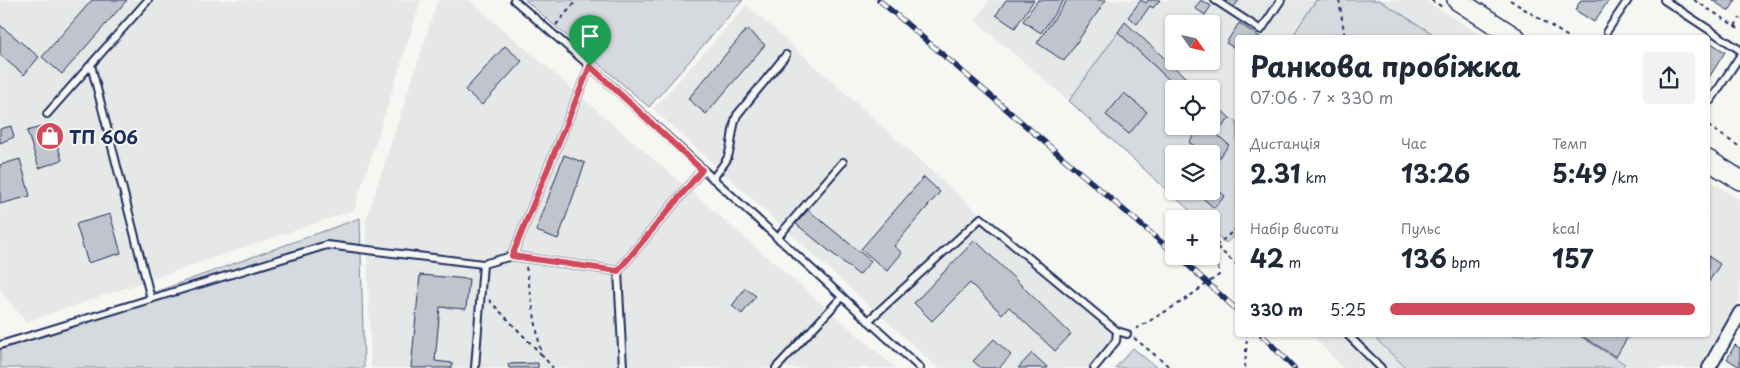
<!DOCTYPE html>
<html lang="uk">
<head>
<meta charset="utf-8">
<style>
  body { margin:0; font-family:"Playpen Sans",sans-serif; background:#f2f2f3; color:#1f2937; height:100vh; display:flex; flex-direction:column; font-size:19px; white-space:nowrap }
  * { box-sizing:border-box; margin:0 }
  p { font-size:16px; color:#747a83 }
  .icon { flex:none; width:28px; height:28px; fill:none; stroke:currentColor; stroke-width:2; stroke-linecap:round; stroke-linejoin:round }
  .map { position:relative; flex:1; overflow:hidden }
  .panel { position:absolute; left:1235px; top:35px; width:475px; height:302px; display:flex; flex-direction:column; background:#fff; border-radius:5px; box-shadow:0 1px 4px #0004 }
  .panel>* { flex:none }
  .needle { width:32px; rotate:124deg }
  .controls { position:absolute; left:1165px; top:15px; display:grid; gap:10px }
  .controls a { display:grid; place-items:center; width:55px; height:55px; border-radius:5px; background:#fff; box-shadow:0 1px 4px #0004; font-size:25px }
  .pin { position:absolute; display:grid; place-items:center; width:42px; height:42px; color:#fff; margin:-51px -21px; border-radius:50% 50% 50% 0; rotate:-45deg; box-shadow:0 0 5px #0007 }
  .pin .icon { rotate:45deg }
  .round { display:grid; place-items:center; flex:none; width:52px; height:52px; border-radius:5px; background:#f2f2f3 }
  .overview { display:flex; align-items:center; justify-content:space-between; height:85px; padding:0 15px }
  h1 { font-size:28px; font-weight:700; line-height:38px }
  .stats { display:grid; grid-template-columns:repeat(3,1fr); gap:8px; height:85px; padding:5px 15px }
  .stats div { display:grid; align-content:center }
  .stats b { font-size:25px; font-weight:700 }
  .stats small { font-size:14px; font-weight:400 }
  .stats p { font-size:14px }
  ul { padding:0 15px; list-style:none; font-size:16px }
  li { display:grid; grid-template-columns:80px 60px 1fr; align-items:center; height:38px }
  li i { height:12px; border-radius:6px; background:#d1495b }
  .map>svg:first-child { display:block }
  .built { fill:#e6e7e7; fill-rule:evenodd }
  .green { fill:#d6d9dd; stroke:#78849e; fill-rule:evenodd }
  .building { fill:#c0c4cd; stroke:#1b2f5e }
  .lines { fill:none; stroke-linecap:round; stroke-linejoin:round }
  .service-casing { stroke:#1b2f5e; stroke-width:10 }
  .minor-casing { stroke:#1b2f5e; stroke-width:16 }
  .secondary-casing { stroke:#1b2f5e; stroke-width:22 }
  .path { stroke:#1b2f5e; stroke-width:2; stroke-dasharray:4 4; stroke-linecap:butt }
  .service { stroke:#f6f6f2; stroke-width:6 }
  .minor { stroke:#f6f6f2; stroke-width:12 }
  .secondary { stroke:#f6f6f2; stroke-width:19 }
  .rail-casing { stroke:#1b2f5e; stroke-width:5.5 }
  .rail { stroke:#f6f6f2; stroke-width:4; stroke-dasharray:11; stroke-linecap:butt }
  .route-casing { stroke:#fff; stroke-width:10 }
  .route { stroke:#d1495b; stroke-width:6 }
  .labels { text-anchor:middle; dominant-baseline:central; stroke-width:4; stroke-linejoin:round; paint-order:stroke }
  .poi-label { font-size:18px; font-weight:bold; fill:#1b2f5e; stroke:#f6f6f2; text-anchor:start }
</style>
</head>
<body>
<div class="map">
<svg width="1740" height="368" viewBox="0 0 1740 368">
  <rect width="100%" height="100%" fill="#f6f6f2"/>
  <filter id="ink" filterUnits="userSpaceOnUse"><feTurbulence type="fractalNoise" baseFrequency=".02" numOctaves="2"/><feDisplacementMap in="SourceGraphic" scale="10" xChannelSelector="R" yChannelSelector="G"/><feConvolveMatrix kernelMatrix="1 2 1 2 8 2 1 2 1" color-interpolation-filters="sRGB"/></filter>
  <g filter="url(#ink)">
    <!-- built -->
    <g class="built">
      <polygon points="0,0 421,0 354,210 26,322 0,290"/>
      <polygon points="438,0 469,0 896,368 371,368 366,220"/>
      <path d="M989 0H1424L1484 37 1238 38 1237 122 1230 118 1221 128 1211 119V89H1179L1118 32 1069 101 976 21ZM1174 24H1211V61H1174Z"/>
      <polygon points="747,5 1120,340 1097,368 938,368 653,109"/>
      <polygon points="1708,180 1740,200 1740,299 1700,368 1631,368 1578,335 1708,335"/>
      <polygon points="1312,335 1372,335 1406,368 1343,368"/>
    </g>
    <!-- green -->
    <g class="green">
      <polygon points="525,0 743,0 649,107"/>
      <polygon points="1316,0 1379,0 1438,37 1292,37"/>
      <path d="M1118 32 1179 89H1174V126H1211V119L1221 128 1230 118 1237 122V233L1226 243 1211 230V219H1199L1069 101ZM1174 154H1211V191H1174Z"/>
      <polygon points="360,218 364,368 0,368 0,348"/>
      <polygon points="1372,335 1578,335 1625,364 1622,368 1406,368"/>
      <polygon points="1133,348 1157,368 1115,368"/>
    </g>
    <!-- building -->
    <g class="building">
      <polygon points="92,0 127,0 62,74 42,57"/>
      <polygon points="1006,0 1034,0 1015,28 996,15"/>
      <polygon points="1038,0 1064,0 1041,33 1023,21"/>
      <polygon points="1067,0 1106,0 1064,61 1037,43"/>
      <polygon points="1141,0 1146,3 1148,0 1160,0 1153,8 1150,6 1137,24 1128,17"/>
      <polygon points="1201,0 1211,6 1205,15 1195,8"/>
      <polygon points="1223,0 1239,0 1234,7"/>
      <polygon points="1581,0 1609,0 1594,22 1575,10"/>
      <polygon points="1712,0 1736,0 1729,11"/>
      <polygon points="1125,22 1198,89 1179,89 1118,32"/>
      <polygon points="1239,23 1261,38 1238,38 1238,50 1226,43"/>
      <polygon points="0,25 39,57 24,75 0,55"/>
      <polygon points="747,29 765,45 706,114 688,99"/>
      <polygon points="1708,41 1725,52 1708,79"/>
      <polygon points="505,46 522,61 482,105 465,90"/>
      <polygon points="1124,93 1147,112 1129,134 1106,115"/>
      <polygon points="1211,101 1230,118 1221,128 1211,119"/>
      <polygon points="51,124 62,160 39,168 27,131"/>
      <polygon points="11,126 14,137 0,143 0,129"/>
      <polygon points="1201,126 1207,126 1229,145 1215,163 1211,160 1211,154 1204,154 1189,142"/>
      <polygon points="564,155 585,163 558,239 536,231"/>
      <polygon points="20,159 30,196 0,204 0,165"/>
      <polygon points="924,177 940,192 894,246 902,253 887,271 861,249"/>
      <polygon points="1211,184 1225,196 1214,208 1195,191 1211,191"/>
      <polygon points="808,210 871,261 859,275 796,224"/>
      <polygon points="110,214 121,253 88,263 76,224"/>
      <polygon points="975,240 1071,334 1055,351 1009,307 1002,314 970,283 932,321 914,303"/>
      <polygon points="1708,256 1720,264 1708,283"/>
      <polygon points="420,275 469,279 466,309 440,307 435,361 452,363 452,368 411,368"/>
      <polygon points="745,288 756,296 742,314 732,306"/>
      <polygon points="1580,335 1629,335 1616,357"/>
      <polygon points="994,339 1011,355 999,368 981,368 973,361"/>
      <polygon points="1735,345 1740,348 1740,367 1727,359"/>
      <polygon points="1032,353 1048,368 1018,368"/>
      <polygon points="538,363 538,368 509,368 508,364"/>
    </g>
    <g class="lines">
      <defs>
        <g id="service">
          <polyline points="514,0 590,66 920,368"/>
          <polyline points="1215,0 1261,30 1281,0"/>
          <polyline points="1664,0 1740,50"/>
          <polyline points="1607,31 1628,0"/>
          <polyline points="91,65 151,299"/>
          <polyline points="1711,100 1740,56"/>
          <polyline points="47,114 148,0"/>
          <path d="M713 179C717 172 723 166 727 159 733 145 731 129 737 115L786 55"/>
          <polyline points="777,238 843,162"/>
          <polyline points="512,256 590,66"/>
          <polyline points="618,271 623,368"/>
          <polyline points="868,321 981,218 1117,331 1116,341 1094,368"/>
          <polyline points="1117,331 1127,334"/>
          <polyline points="1348,335 1381,368"/>
          <polyline points="0,345 327,245 483,264"/>
          <polyline points="475,368 483,264 512,256 618,271 702,170"/>
          <polyline points="776,368 842,297"/>
        </g>
        <polyline id="minor" points="1709,368 1740,313"/>
        <g id="secondary">
          <polyline points="1457,0 1516,38"/>
          <polyline points="1708,160 1740,180"/>
        </g>
      </defs>
      <!-- service casing -->
      <use href="#service" class="service-casing"/>
      <!-- minor casing -->
      <use href="#minor" class="minor-casing"/>
      <!-- secondary casing -->
      <use href="#secondary" class="secondary-casing"/>
      <!-- path -->
      <g class="path">
        <polyline points="1339,0 1345,38"/>
        <polyline points="1431,0 1444,8"/>
        <polyline points="1510,0 1570,38"/>
        <polyline points="1694,0 1740,29"/>
        <polyline points="556,25 577,0"/>
        <polyline points="1735,26 1740,18"/>
        <polyline points="1708,126 1740,147"/>
        <polyline points="1217,247 1238,266"/>
        <polyline points="526,267 541,354 553,368"/>
        <polyline points="489,300 541,354"/>
        <polyline points="1136,329 1183,301 1219,275 1216,246 1238,227"/>
        <polyline points="1134,338 1171,368"/>
        <polyline points="1245,368 1247,335"/>
      </g>
      <!-- service -->
      <use href="#service" class="service"/>
      <!-- minor -->
      <use href="#minor" class="minor"/>
      <!-- secondary -->
      <use href="#secondary" class="secondary"/>
      <defs>
        <g id="rail">
          <polyline points="879,0 1174,253"/>
          <polyline points="1178,256 1238,311"/>
          <polyline points="1262,335 1294,368"/>
        </g>
      </defs>
      <!-- rail casing -->
      <use href="#rail" class="rail-casing"/>
      <!-- rail -->
      <use href="#rail" class="rail"/>
    </g>
  </g>
  <g class="lines" filter="url(#ink)">
    <defs>
      <polygon id="route" points="590,66 702,170 618,271 512,256"/>
    </defs>
    <!-- route casing -->
    <use href="#route" class="route-casing"/>
    <!-- route -->
    <use href="#route" class="route"/>
  </g>
  <!-- icons -->
  <defs>
    <symbol id="shop-disc" viewBox="-11 -11 22 22"><circle r="9.5" fill="#d1495b" stroke="#f6f6f2"/><path d="M-5-2.5h2.3a2.7 3.5 0 0 1 5.4 0H5L5.5 6h-11ZM-1.5-2.5h3a1.5 2.3 0 0 0-3 0Z" fill="#fff"/></symbol>
  </defs>
  <g fill-rule="evenodd">
    <use href="#shop-disc" x="34" y="120" width="32" height="32"/>
  </g>
  <g class="labels">
    <!-- poi labels -->
    <g class="poi-label">
      <text x="69" y="136">ТП 606</text>
    </g>
  </g>
</svg>
<div class="controls">
<a><svg class="needle" viewBox="-14 -14 28 28"><path d="M0-13l5 13h-10z" fill="#e53935"/><path d="M0 13l5-13h-10z" fill="#747a83"/></svg></a>
<a><svg class="icon" aria-label="locate" viewBox="0 0 24 24"><circle cx="12" cy="12" r="6"/><path d="M12 2v4M12 18v4M2 12h4M18 12h4"/></svg></a>
<a><svg class="icon" aria-label="layers" viewBox="0 0 24 24"><path d="M12 4l9 5-9 5-9-5zM3 14l9 5 9-5"/></svg></a>
<a>+</a>
</div>
<div class="pin" style="left:590px;top:66px;background:#1e9e55"><svg class="icon" aria-label="arrive" viewBox="0 0 24 24"><path d="M6 21V4h12l-3 4 3 4H6"/></svg></div>
<section class="panel">
<div class="overview"><div><h1>Ранкова пробіжка</h1><p>07:06 · 7 × 330 m</p></div><a class="round"><svg class="icon" aria-label="share" viewBox="0 0 24 24"><path d="M12 15V3M7 8l5-5 5 5M5 13v7h14v-7"/></svg></a></div>
<div class="stats">
<div><p>Дистанція</p><b>2.31<small> km</small></b></div>
<div><p>Час</p><b>13:26</b></div>
<div><p>Темп</p><b>5:49<small> /km</small></b></div>
</div>
<div class="stats">
<div><p>Набір висоти</p><b>42<small> m</small></b></div>
<div><p>Пульс</p><b>136<small> bpm</small></b></div>
<div><p>kcal</p><b>157</b></div>
</div>
<ul>
<li><b>330 m</b>5:25<i style="width:100%"></i></li>
</ul>
</section>
</div>
</body>
</html>
